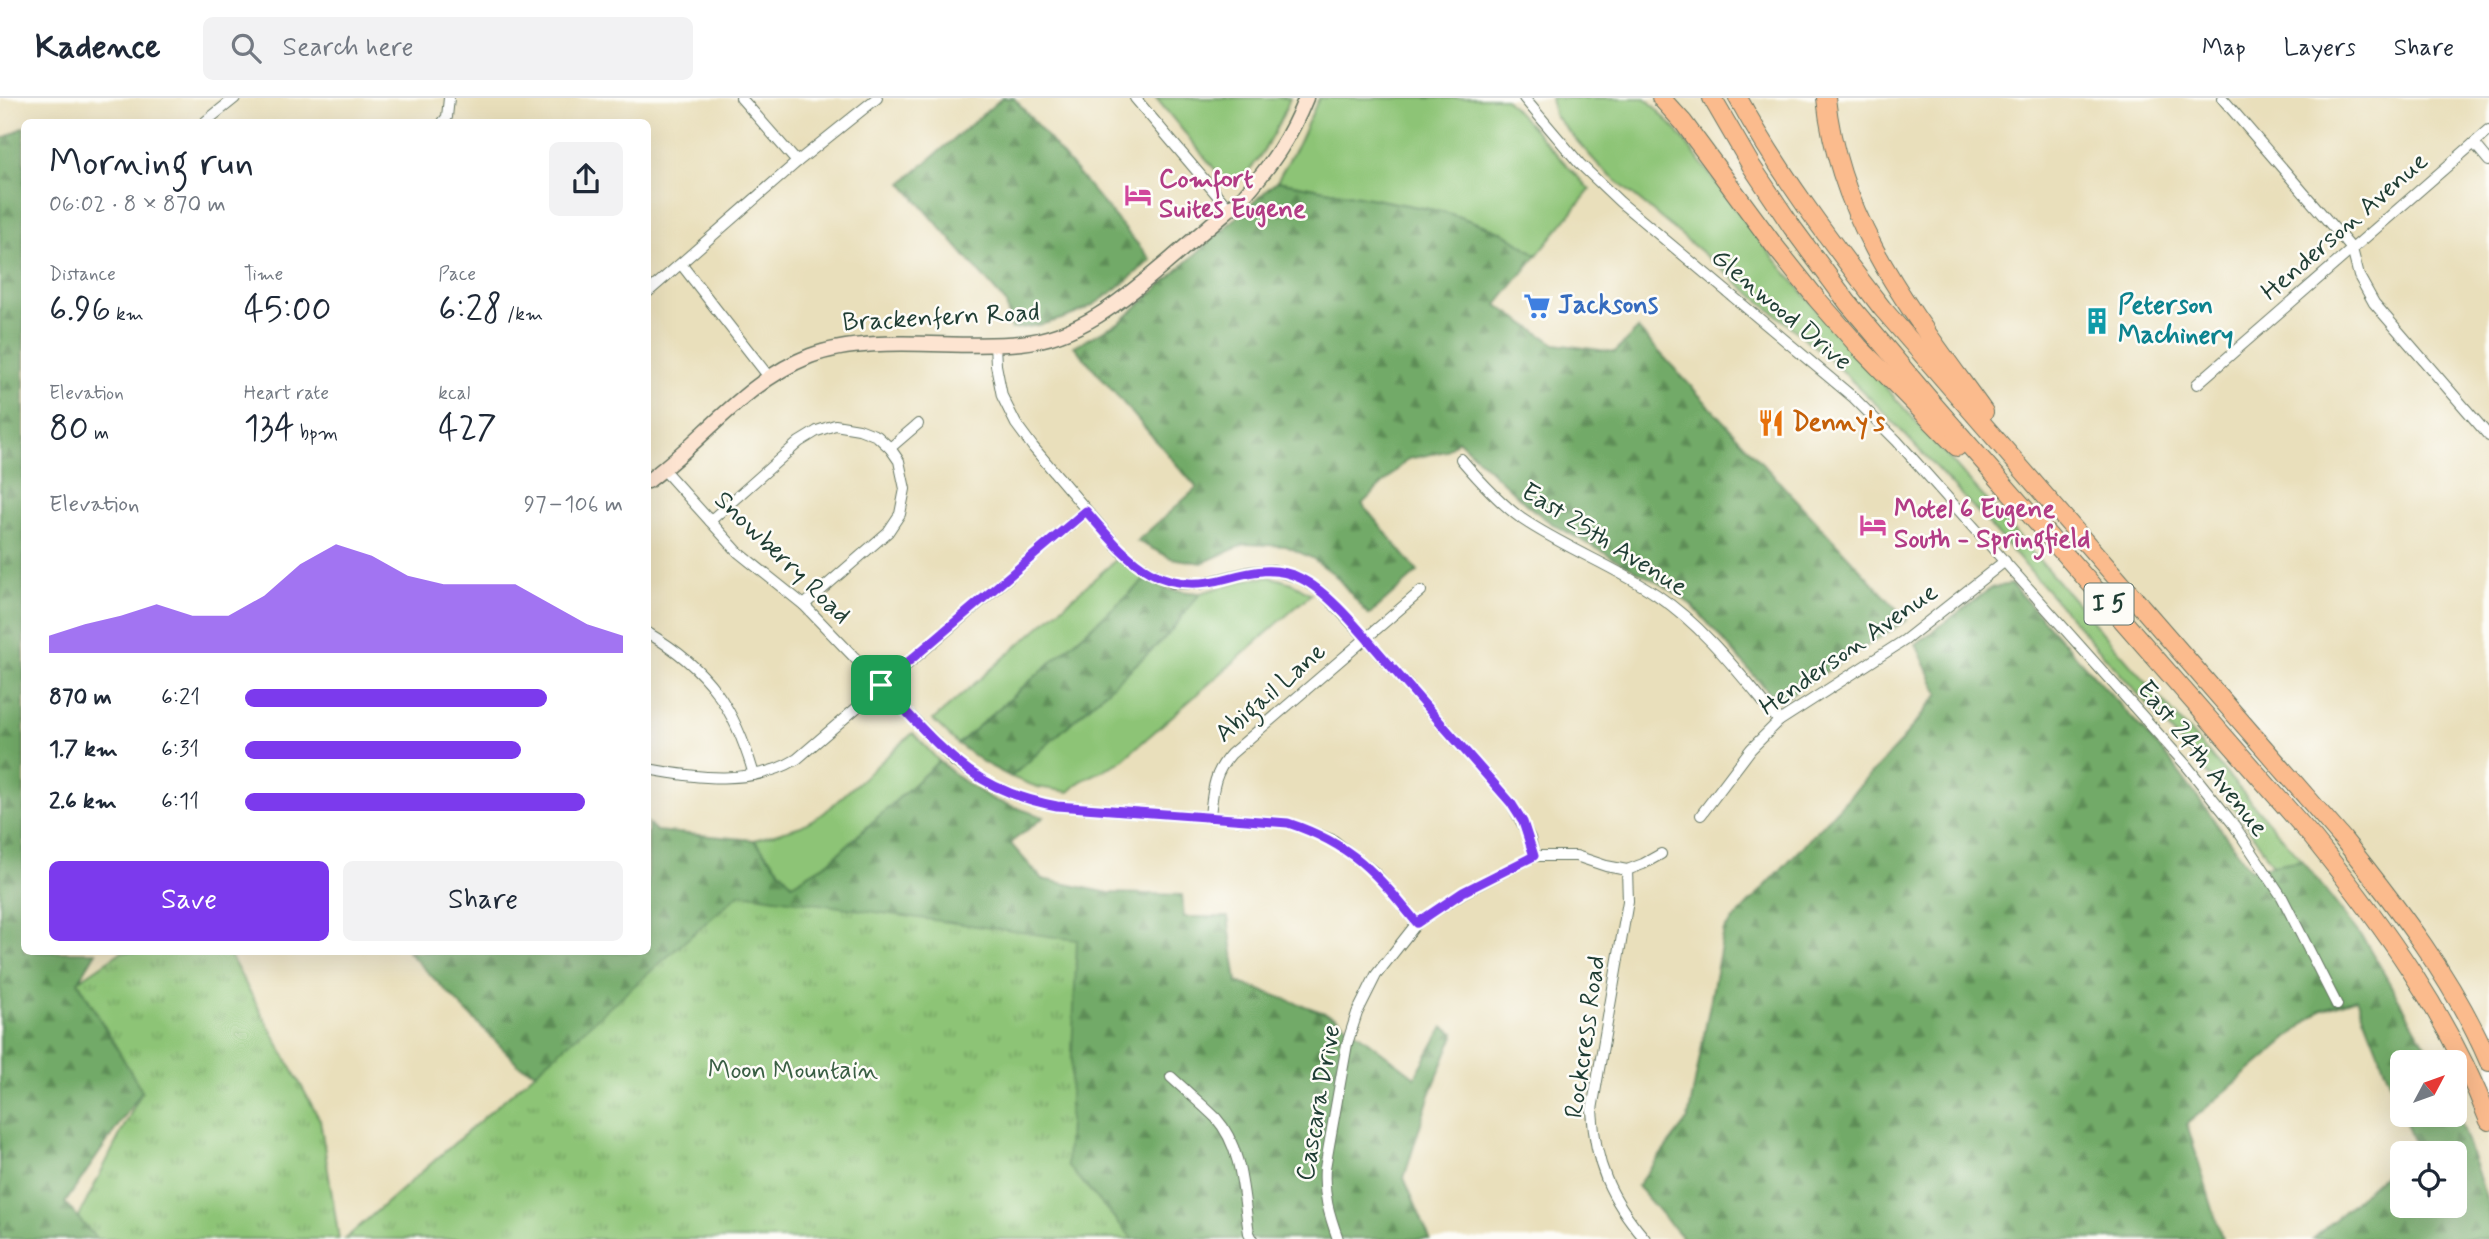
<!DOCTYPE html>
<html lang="en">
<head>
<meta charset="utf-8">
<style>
  body { margin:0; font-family:Mynerve,sans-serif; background:#f2f2f3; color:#1f2937; height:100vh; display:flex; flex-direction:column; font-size:26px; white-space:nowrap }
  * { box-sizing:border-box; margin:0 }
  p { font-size:23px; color:#747a83 }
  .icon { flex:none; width:38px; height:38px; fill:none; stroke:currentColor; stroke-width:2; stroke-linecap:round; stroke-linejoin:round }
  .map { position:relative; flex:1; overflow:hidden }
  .details { position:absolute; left:21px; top:21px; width:630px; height:836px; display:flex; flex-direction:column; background:#fff; border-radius:10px; box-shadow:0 7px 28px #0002 }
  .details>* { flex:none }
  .needle { width:46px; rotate:49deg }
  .buttons { position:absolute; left:2390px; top:952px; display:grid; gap:14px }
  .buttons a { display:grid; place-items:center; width:77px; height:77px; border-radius:10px; background:#fff; box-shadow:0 7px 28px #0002; font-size:35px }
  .pin { position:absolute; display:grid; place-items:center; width:60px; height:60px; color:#fff; margin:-30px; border-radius:14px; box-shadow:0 4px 10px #0006 }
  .round { display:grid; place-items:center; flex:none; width:74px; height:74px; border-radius:10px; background:#f2f2f3 }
  .summary { display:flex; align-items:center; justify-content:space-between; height:119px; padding:0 28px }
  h1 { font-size:38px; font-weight:600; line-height:52px }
  .metrics { display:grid; grid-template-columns:repeat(3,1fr); gap:10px; height:119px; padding:7px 28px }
  .metrics div { display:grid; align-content:center }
  .metrics b { font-size:35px; font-weight:600 }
  .metrics small { font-size:19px; font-weight:400 }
  .metrics p { font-size:19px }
  .chart { height:196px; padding:14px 28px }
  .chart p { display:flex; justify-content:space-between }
  .chart svg { width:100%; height:126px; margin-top:7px; fill:#7c3aed; opacity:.7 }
  .primary-button { display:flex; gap:14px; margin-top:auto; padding:14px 28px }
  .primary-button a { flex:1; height:80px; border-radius:10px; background:#7c3aed; color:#fff; font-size:28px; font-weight:600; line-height:80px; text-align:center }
  .primary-button a+a { background:#f2f2f3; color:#1f2937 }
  ul { padding:0 28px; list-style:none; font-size:23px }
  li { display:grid; grid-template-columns:112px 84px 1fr; align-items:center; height:52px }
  li i { height:18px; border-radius:9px; background:#7c3aed }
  header { display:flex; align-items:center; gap:42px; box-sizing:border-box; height:98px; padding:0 35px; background:#fff; border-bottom:2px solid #e0e1e3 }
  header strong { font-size:33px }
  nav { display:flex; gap:38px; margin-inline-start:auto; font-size:24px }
  .search { width:490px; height:63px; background:#f2f2f3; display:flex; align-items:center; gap:18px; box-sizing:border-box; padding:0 24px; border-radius:10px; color:#747a83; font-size:26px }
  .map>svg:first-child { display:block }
  .grass { fill:#8dc476; stroke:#568055; stroke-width:2 }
  .forest { fill:url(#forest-firs); stroke:#48744e; stroke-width:2 }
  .park { fill:url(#park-tufts); stroke:#568055; stroke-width:2 }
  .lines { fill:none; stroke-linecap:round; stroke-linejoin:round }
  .street-casing { stroke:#667663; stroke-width:12 }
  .secondary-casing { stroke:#667663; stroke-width:17 }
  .highway-casing { stroke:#667663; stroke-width:20 }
  .street { stroke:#fff; stroke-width:10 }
  .secondary { stroke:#fde4d1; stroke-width:14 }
  .highway { stroke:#fbbb8d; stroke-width:18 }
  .route-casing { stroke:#fff; stroke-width:14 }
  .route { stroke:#7c3aed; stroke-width:9 }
  .labels { text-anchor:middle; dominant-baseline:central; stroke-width:5; stroke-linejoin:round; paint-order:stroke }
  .shield { fill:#fdfcf7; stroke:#62766e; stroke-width:2 }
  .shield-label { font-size:24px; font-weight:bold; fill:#1f3d34 }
  .hotel-label { font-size:26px; font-weight:bold; fill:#b23c85; stroke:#fdfcf7; text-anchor:start }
  .street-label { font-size:26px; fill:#1f3d34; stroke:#fdfcf7 }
  .shop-label { font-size:26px; font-weight:bold; fill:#366cbe; stroke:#fdfcf7; text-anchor:start }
  .culture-label { font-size:26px; font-weight:bold; fill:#0d838f; stroke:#fdfcf7; text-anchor:start }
  .food-label { font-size:26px; font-weight:bold; fill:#c56008; stroke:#fdfcf7; text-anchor:start }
  .park-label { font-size:26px; fill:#3a5f44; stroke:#fdfcf7 }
</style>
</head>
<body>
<header>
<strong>Kadence</strong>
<div class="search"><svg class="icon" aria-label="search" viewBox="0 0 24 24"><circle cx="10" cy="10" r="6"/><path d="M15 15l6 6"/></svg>Search here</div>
<nav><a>Map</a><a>Layers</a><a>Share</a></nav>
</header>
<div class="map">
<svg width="2489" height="1141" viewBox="0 0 2489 1141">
  <defs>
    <pattern id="forest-firs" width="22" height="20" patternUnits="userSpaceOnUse" patternTransform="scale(1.75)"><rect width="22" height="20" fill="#72aa67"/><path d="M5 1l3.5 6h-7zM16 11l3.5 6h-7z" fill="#5d8c56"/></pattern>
    <pattern id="park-tufts" width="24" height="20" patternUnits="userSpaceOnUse" patternTransform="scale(1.75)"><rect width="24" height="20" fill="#8dc476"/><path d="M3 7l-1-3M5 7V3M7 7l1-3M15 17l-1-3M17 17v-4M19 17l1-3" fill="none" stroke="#73a062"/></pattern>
  </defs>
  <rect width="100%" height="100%" fill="#fdfcf7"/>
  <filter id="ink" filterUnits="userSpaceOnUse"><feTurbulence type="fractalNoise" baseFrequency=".0143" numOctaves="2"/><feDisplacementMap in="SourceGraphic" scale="14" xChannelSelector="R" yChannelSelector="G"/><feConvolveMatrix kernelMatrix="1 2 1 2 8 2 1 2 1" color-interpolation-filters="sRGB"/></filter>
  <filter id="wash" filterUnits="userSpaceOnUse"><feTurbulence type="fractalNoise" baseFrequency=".00686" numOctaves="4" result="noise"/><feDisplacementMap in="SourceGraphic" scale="28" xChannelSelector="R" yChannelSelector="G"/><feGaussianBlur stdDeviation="1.57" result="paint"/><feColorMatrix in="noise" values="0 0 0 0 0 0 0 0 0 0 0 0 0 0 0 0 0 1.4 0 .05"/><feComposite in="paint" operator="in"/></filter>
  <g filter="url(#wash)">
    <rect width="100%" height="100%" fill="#e9dfbb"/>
    <!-- grass -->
    <g class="grass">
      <path d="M1156 0H1290C1282 22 1257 71 1237 83 1235 84 1229 85 1226 85Z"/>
      <polygon points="1319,0 1505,0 1590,92 1537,157 1503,134 1445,114 1277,83 1298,46"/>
      <polygon points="1551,0 1646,0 1677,33 1764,148 1836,234 1996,413 2302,762 2273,767 2246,726 2197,663 1985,422 1878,308 1827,259 1602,71 1554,17"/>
      <polygon points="1118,460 1145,482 958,646 933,622"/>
      <polygon points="1271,479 1292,485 1311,496 1120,664 1081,683 1069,694 1037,689 1011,679 1166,539 1200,495 1249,481"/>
      <polygon points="913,635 939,663 829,764 792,786 754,742 801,728 824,715"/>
    </g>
    <!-- forest -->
    <g class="forest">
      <path d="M1002 0H1014L1151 162C1101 205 1078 224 1011 231L1006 205 902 85Z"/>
      <polygon points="24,29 24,854 96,854 78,884 142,993 65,1105 97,1141 0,1141 0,42"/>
      <polygon points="1277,83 1445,114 1503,134 1537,157 1497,207 1555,246 1615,254 1638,231 1907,522 1785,600 1772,598 1693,508 1671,492 1551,425 1527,407 1458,342 1446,353 1408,361 1362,406 1418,474 1369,517 1334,476 1312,460 1286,448 1245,446 1202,465 1171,460 1137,443 1197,390 1074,248 1120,224"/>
      <polygon points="1145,482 1170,492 1200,495 1166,539 1011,679 984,665 958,646"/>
      <polygon points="2011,486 2169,661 2250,771 2302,762 2367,846 2435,964 2403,964 2403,1017 2455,1017 2455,1009 2489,1108 2489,1141 2313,1141 2403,1060 2403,1108 2455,1108 2455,1055 2408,1055 2415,1048 2357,900 2321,912 2187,1026 2222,1141 1683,1141 1637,1088 1688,1021 1724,832 1898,647 1939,596 1916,546 1991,490"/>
      <polygon points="939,663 963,683 994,702 1044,719 1010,745 1042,781 1109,795 1182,797 1184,819 1228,819 1237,884 1336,919 1415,979 1443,929 1455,935 1429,999 1404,1080 1430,1141 848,1141 581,992 519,967 408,854 648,854 648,725 656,733 754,742 792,786 829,764"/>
    </g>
    <!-- park -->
    <g class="park">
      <polygon points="740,795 1077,842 1067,1067 1133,1141 345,1141"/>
      <polygon points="121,854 228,854 320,1022 339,1141 97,1141 78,1120 142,993 78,883"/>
    </g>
  </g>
  <g filter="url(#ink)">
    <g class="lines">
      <defs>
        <g id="street">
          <polyline points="741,0 797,64"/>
          <polyline points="1135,0 1229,111"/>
          <polyline points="1524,0 1579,65 1620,104 1854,300 1897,343 2186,667 2234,727 2282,799 2337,907"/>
          <polyline points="2222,0 2352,151 2359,178 2374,205 2489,338"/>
          <polyline points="205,24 235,0"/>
          <polyline points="443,24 447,19 449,0"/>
          <polyline points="2474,45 2489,63"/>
          <polyline points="681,166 769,279"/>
          <polyline points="648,194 797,64 877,0"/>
          <polyline points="995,246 996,267 1002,298 1016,326 1033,349 1123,455 1147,473 1173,485 1199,486 1249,474 1273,472 1301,480 1323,495 1366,540 1511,705 1530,740 1534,758"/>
          <polyline points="2197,286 2489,32"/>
          <polyline points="890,350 918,326"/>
          <path d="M1461 361C1479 382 1500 405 1522 421 1565 450 1614 468 1657 497 1706 530 1741 578 1779 623"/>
          <path d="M663 371 738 454 804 507 955 664C987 687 1018 701 1057 708L1288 725 1333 742 1374 774 1417 825"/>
          <polyline points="710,423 799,344 817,333 835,327 859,331 877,338 890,350 899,363 905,391 900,416 888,434 804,507"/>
          <path d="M648 535C708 570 735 610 754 677"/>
          <path d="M648 671C696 680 753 688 797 661L1086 413"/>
          <polyline points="1701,717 1751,651 1779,623 1905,542 2005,463"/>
          <path d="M1210 718C1213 692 1213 676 1231 656L1421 493"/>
          <path d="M1627 772 1628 803 1592 1012C1595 1066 1610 1100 1645 1141"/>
          <path d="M1171 979C1186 993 1202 1006 1216 1020 1243 1050 1243 1098 1249 1135L1252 1141"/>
          <path d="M1338 1141C1329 1116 1323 1097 1325 1070L1347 946 1357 915 1376 877 1417 825 1463 795 1534 758H1576L1606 768 1627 772 1643 766 1661 756"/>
        </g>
        <path id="secondary" d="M648 383C703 343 744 284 810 258 870 235 957 252 1021 245 1082 239 1126 199 1171 161 1195 140 1219 120 1243 99 1272 66 1290 40 1306 0"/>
        <g id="highway">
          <polyline points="1661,0 1683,24 1773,146 1816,200 1859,249 1957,349"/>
          <path d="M1712 0 1752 69 1792 129 1848 205 1934 307 2313 740C2383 827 2449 918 2489 1023"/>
          <path d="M1738 0C1779 75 1830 143 1882 210L2343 741C2398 810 2454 882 2489 964"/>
          <path d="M1826 0C1839 126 1913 215 1984 314"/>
        </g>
      </defs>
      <!-- street casing -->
      <use href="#street" class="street-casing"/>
      <!-- secondary casing -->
      <use href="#secondary" class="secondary-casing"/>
      <!-- highway casing -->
      <use href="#highway" class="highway-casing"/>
      <!-- street -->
      <use href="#street" class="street"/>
      <!-- secondary -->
      <use href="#secondary" class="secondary"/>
      <!-- highway -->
      <use href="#highway" class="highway"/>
    </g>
  </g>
  <g class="lines" filter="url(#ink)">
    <defs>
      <path id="route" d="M1086 413C1128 461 1157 500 1228 480 1253 473 1276 468 1300 480 1330 494 1365 539 1388 565 1429 612 1470 658 1511 705L1523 724 1534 758 1463 794 1417 825C1376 775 1352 746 1288 725L1057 708C969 692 940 648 881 587Z"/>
    </defs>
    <!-- route casing -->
    <use href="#route" class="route-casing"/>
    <!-- route -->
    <use href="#route" class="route"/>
  </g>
  <!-- icons -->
  <defs>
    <symbol id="hotel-bare" viewBox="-9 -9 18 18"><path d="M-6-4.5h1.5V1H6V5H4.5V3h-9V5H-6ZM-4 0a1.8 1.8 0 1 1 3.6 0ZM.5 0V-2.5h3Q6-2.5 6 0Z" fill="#d1479c" stroke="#fdfcf7" stroke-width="2.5" paint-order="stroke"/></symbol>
    <symbol id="supermarket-bare" viewBox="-9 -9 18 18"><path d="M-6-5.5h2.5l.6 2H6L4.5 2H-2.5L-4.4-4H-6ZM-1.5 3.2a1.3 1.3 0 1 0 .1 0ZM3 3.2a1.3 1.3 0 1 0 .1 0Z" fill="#3f7fe0" stroke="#fdfcf7" stroke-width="2.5" paint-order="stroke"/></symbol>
    <symbol id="building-bare" viewBox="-9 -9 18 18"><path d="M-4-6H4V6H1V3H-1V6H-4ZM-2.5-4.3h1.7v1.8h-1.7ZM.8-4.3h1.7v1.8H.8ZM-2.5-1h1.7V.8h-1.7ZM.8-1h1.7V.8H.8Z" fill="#0f9aa8" stroke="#fdfcf7" stroke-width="2.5" paint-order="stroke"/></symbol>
    <symbol id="restaurant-bare" viewBox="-9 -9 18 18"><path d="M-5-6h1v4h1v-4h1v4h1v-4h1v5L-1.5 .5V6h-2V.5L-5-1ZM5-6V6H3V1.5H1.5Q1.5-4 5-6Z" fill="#e8710a" stroke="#fdfcf7" stroke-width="2.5" paint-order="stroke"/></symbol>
  </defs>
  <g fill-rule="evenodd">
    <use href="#hotel-bare" x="1119" y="78" width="38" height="38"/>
    <use href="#supermarket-bare" x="1518" y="189" width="38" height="38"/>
    <use href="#building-bare" x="2078" y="204" width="38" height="38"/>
    <use href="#restaurant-bare" x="1752" y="306" width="38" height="38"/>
    <use href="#hotel-bare" x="1854" y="408" width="38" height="38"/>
  </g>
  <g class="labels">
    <!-- shield labels -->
    <rect class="shield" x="2084.5" y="485.5" width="49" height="41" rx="5"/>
    <g class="shield-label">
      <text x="2109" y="506">I 5</text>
    </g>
    <!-- hotel labels -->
    <g class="hotel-label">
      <text x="1159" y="82">Comfort<tspan x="1159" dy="30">Suites Eugene</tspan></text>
      <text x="1894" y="412">Motel 6 Eugene<tspan x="1894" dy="30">South - Springfield</tspan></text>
    </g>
    <!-- street labels -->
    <g class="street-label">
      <text transform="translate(2345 129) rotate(-41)">Henderson Avenue</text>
      <text transform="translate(1781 212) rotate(40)">Glenwood Drive</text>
      <text transform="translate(941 220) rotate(-3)">Brackenfern Road</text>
      <text transform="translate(1604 442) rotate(32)">East 25th Avenue</text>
      <text transform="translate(782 460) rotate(44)">Snowberry Road</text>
      <text transform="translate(1849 552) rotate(-35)">Henderson Avenue</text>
      <text transform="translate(1271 595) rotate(-41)">Abigail Lane</text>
      <text transform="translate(2202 661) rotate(51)">East 24th Avenue</text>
      <text transform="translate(1586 939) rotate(-82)">Rockcress Road</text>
      <text transform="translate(1319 1005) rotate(-80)">Cascara Drive</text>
    </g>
    <!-- shop labels -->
    <g class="shop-label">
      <text x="1558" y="208">Jacksons</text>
    </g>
    <!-- culture labels -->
    <g class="culture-label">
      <text x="2118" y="208">Peterson<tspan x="2118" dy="30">Machinery</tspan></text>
    </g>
    <!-- food labels -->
    <g class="food-label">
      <text x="1792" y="325">Denny's</text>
    </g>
    <!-- park labels -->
    <g class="park-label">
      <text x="793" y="973">Moon Mountain</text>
    </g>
  </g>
</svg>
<div class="buttons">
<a><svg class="needle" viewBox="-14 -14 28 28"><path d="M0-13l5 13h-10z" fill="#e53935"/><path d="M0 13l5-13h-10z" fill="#747a83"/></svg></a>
<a><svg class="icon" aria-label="locate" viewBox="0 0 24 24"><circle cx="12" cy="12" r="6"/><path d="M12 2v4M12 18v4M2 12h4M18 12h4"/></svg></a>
</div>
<div class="pin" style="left:881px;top:587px;background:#1e9e55"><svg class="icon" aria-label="arrive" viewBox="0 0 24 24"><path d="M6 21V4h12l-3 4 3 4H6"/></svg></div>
<section class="details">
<div class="summary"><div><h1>Morning run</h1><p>06:02 · 8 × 870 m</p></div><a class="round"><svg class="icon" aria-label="share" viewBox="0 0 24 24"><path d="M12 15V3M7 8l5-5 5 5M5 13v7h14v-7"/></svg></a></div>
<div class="metrics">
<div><p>Distance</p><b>6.96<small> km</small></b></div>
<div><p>Time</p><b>45:00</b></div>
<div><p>Pace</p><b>6:28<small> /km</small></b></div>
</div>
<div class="metrics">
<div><p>Elevation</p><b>80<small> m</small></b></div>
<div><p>Heart rate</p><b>134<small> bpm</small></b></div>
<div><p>kcal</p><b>427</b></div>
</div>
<div class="chart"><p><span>Elevation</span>97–106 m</p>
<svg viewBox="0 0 160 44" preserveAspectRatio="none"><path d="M0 44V38L10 34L20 31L30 27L40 31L50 31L60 24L70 13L80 6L90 10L100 17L110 20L120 20L130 20L140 27L150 34L160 38V44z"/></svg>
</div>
<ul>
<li><b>870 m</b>6:21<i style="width:80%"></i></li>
<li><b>1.7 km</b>6:31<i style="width:73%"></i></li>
<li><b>2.6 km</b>6:11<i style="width:90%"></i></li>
</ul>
<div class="primary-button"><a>Save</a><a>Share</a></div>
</section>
</div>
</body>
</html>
